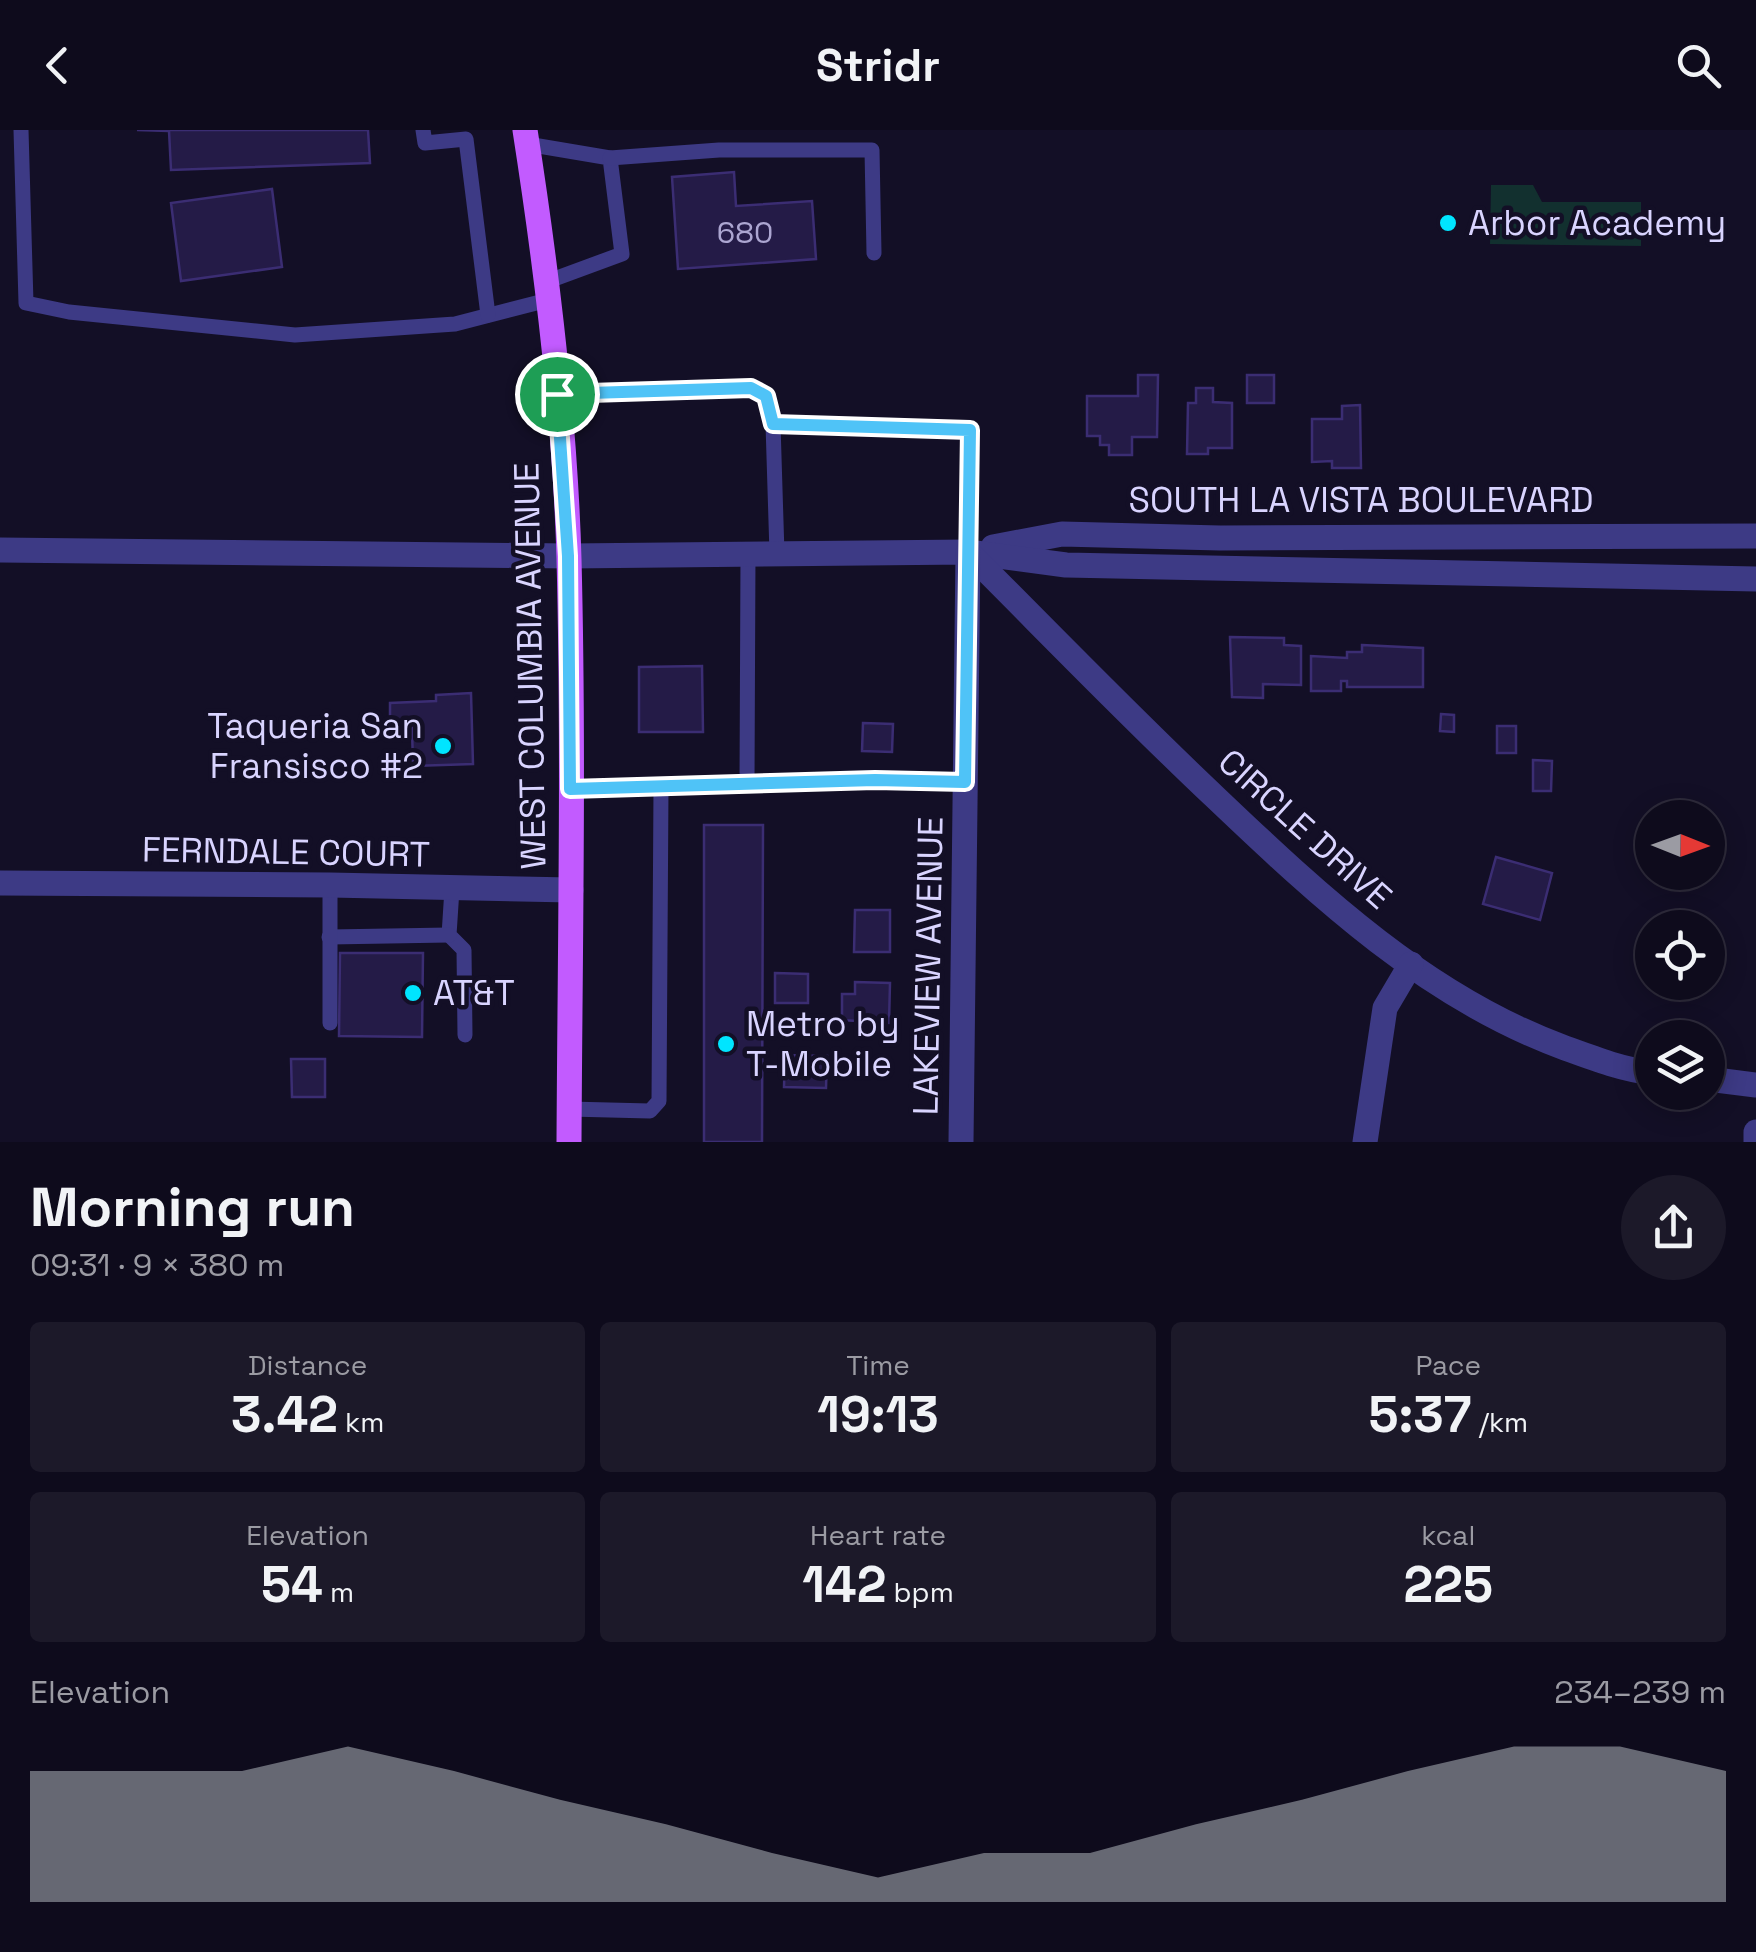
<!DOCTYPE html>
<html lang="en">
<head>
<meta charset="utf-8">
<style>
  body { margin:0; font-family:"Space Grotesk",sans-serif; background:#1c1929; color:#f1f3f6; height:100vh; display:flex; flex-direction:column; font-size:38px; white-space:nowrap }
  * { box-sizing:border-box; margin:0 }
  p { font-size:32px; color:#9b9ba3 }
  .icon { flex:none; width:55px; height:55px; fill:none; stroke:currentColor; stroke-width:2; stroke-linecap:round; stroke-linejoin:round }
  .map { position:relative; height:1012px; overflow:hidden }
  .drawer { display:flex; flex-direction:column; background:#0e0b1c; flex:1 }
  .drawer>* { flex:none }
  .needle { width:65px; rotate:91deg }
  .fabs { position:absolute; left:1635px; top:670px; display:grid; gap:20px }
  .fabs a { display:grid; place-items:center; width:90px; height:90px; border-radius:50%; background:#0e0b1c; box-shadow:0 5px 25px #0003,0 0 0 2px #2e2b3b; font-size:50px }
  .pin { position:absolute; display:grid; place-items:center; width:85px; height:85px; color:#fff; margin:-42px; border:5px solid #fff; border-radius:50%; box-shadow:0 2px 10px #0007 }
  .round { display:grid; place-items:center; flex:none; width:105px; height:105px; border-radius:52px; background:#1c1929 }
  .summary { display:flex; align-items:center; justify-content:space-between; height:170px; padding:0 30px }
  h1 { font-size:55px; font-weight:600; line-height:75px }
  .figures { display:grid; grid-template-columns:repeat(3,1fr); gap:15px; height:170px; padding:10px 30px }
  .figures div { display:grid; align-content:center; border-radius:10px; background:#1c1929; text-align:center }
  .figures b { font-size:50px; font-weight:600 }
  .figures small { font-size:28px; font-weight:400 }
  .figures p { font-size:28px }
  .chart { height:280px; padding:20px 30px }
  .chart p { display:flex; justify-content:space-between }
  .chart svg { width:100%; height:180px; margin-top:10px; fill:#8c9099; opacity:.7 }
  header { display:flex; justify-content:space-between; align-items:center; height:130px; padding:0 30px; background:#0e0b1c; font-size:45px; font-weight:600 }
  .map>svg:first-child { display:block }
  .green { fill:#12302f }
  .building { fill:#241b47; stroke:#3b2d73; stroke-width:2.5 }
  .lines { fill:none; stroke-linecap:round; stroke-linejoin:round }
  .lane { stroke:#3d3a85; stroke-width:15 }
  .street { stroke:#3d3a85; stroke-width:25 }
  .primary { stroke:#c25bff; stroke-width:25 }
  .route-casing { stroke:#fff; stroke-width:20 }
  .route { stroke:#4fc3f7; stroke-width:12 }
  .poi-dot { fill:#00e5ff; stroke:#130f26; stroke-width:4 }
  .labels { text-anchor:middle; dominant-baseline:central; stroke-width:9; stroke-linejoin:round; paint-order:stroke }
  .number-label { font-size:30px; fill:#aca6d1 }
  .poi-label { font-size:35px; fill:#d9d4ff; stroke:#130f26; text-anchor:start }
  .street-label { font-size:35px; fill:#d9d4ff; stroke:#130f26 }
</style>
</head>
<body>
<header><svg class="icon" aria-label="back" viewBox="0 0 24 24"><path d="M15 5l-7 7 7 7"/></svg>Stridr<svg class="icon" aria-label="search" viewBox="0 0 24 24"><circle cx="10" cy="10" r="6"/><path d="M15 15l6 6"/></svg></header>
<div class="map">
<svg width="1756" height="1012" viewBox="0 0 1756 1012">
  <rect width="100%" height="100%" fill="#130f26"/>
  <!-- green -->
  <polygon class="green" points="1491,55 1533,55 1542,72 1641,72 1641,116 1490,114"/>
  <!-- building -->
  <g class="building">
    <polygon points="137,0 368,0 370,33 171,40 169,1"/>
    <polygon points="734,42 736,76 812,71 816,129 678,139 672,47"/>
    <polygon points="272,59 282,137 181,151 171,73"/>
    <polygon points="1138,245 1158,245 1157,307 1132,307 1132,325 1109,325 1109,315 1100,315 1100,306 1087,306 1087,266 1138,266"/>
    <rect x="1247" y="245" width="27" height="28"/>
    <polygon points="1196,258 1213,258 1213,272 1232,273 1232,318 1208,318 1208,324 1187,324 1188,273 1196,273"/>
    <polygon points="1360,275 1361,338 1332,338 1332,331 1312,332 1312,289 1342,289 1342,276"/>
    <polygon points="1230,507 1284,508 1284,515 1301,516 1301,555 1263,554 1263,568 1232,567"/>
    <polygon points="1362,515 1423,518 1423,557 1347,557 1347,551 1341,551 1341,561 1311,561 1311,526 1347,528 1347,522 1362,522"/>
    <polygon points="702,536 703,602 639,602 639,537"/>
    <polygon points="471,563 473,634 413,636 412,598 390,598 390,573 436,571 436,565"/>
    <polygon points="1441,584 1454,585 1454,602 1440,601"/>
    <polygon points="863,593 893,594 892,622 862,621"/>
    <rect x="1497" y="596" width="19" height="27"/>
    <polygon points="1533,630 1552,631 1551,661 1533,661"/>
    <polygon points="704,695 763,695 762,1012 704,1012"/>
    <polygon points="1496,727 1552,743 1540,790 1483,774"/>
    <polygon points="855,780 890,780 890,822 854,822"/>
    <polygon points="340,823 423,823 422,907 339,906"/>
    <polygon points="775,843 808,844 808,873 775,873"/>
    <polygon points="855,852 890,853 889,893 842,890 842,864 855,864"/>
    <polygon points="785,925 827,926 826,958 784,957"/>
    <polygon points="291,929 325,929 325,967 292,967"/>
  </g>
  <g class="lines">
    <!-- lane -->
    <g class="lane">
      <polyline points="21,0 26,173 69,182 295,205 455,194 548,170"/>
      <polyline points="423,0 425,13 466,9 488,185"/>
      <polyline points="527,14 610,28 622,124 546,152"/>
      <polyline points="610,28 719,20 872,20 874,123"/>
      <polyline points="557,265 751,258 766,266 773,294"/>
      <polyline points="777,424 773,294 971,300 968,422"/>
      <polyline points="747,653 965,651"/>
      <polyline points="570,659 747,653 748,424"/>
      <polyline points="452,759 449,805 464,820 465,905"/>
      <polyline points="329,807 449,805"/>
      <polyline points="330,893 330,755"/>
      <polyline points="569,979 650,981 659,971 661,658"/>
    </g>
    <!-- street -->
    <g class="street">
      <polyline points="993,417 1062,404 1220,408 1756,406"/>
      <polyline points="0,420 569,426 968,422 1066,435 1756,449"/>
      <path d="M968 422C1050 504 1131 588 1216 668 1320 767 1428 868 1565 918 1595 929 1621 939 1652 943"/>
      <polyline points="0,753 330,755 571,760"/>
      <polyline points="1708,949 1756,955"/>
      <polyline points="961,1012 968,422"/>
      <polyline points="1365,1012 1385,878 1411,834"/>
      <polyline points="1756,1012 1756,1002"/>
    </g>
    <!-- primary -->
    <path class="primary" d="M525 0C547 141 565 286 569 429 574 623 570 818 569 1012"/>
  </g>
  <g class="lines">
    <defs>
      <polygon id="route" points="751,258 766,266 773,294 970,300 965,652 875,650 570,659 568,426 557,264"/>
    </defs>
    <!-- route casing -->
    <use href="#route" class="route-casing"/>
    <!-- route -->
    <use href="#route" class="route"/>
  </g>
  <!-- markers -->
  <g class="poi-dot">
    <circle cx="1448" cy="93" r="10"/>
    <circle cx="443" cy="616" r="10"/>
    <circle cx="413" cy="863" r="10"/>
    <circle cx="726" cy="914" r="10"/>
  </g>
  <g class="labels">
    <!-- number labels -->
    <g class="number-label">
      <text x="745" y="102">680</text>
    </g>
    <!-- poi labels -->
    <g class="poi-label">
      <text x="1468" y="93">Arbor Academy</text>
      <text x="423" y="596" text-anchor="end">Taqueria San<tspan x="423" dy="40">Fransisco #2</tspan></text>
      <text x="433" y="863">AT&amp;T</text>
      <text x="746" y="894">Metro by<tspan x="746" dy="40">T-Mobile</tspan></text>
    </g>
    <!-- street labels -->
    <g class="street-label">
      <text x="1361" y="370">SOUTH LA VISTA BOULEVARD</text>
      <text transform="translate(530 536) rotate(-91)">WEST COLUMBIA AVENUE</text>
      <text transform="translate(1305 699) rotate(42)">CIRCLE DRIVE</text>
      <text transform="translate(286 722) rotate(1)">FERNDALE COURT</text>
      <text transform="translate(928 836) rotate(-89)">LAKEVIEW AVENUE</text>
    </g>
  </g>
</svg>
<div class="fabs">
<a><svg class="needle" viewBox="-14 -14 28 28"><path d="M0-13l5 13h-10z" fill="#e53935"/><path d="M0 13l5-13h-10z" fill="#9b9ba3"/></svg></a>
<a><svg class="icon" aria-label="locate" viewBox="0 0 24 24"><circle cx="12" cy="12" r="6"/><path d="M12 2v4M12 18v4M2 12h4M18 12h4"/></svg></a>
<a><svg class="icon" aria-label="layers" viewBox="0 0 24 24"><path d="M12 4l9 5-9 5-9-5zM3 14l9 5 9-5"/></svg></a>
</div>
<div class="pin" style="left:557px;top:264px;background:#1e9e55"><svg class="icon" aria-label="arrive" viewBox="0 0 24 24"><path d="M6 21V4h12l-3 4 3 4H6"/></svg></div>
</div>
<section class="drawer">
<div class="summary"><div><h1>Morning run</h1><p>09:31 · 9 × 380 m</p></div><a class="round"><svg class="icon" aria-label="share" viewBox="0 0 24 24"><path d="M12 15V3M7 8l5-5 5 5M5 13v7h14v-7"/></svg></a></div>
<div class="figures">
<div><p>Distance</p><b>3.42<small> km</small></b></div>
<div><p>Time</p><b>19:13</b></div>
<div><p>Pace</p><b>5:37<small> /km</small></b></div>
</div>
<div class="figures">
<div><p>Elevation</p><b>54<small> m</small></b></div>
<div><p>Heart rate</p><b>142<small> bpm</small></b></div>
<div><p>kcal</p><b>225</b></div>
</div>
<div class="chart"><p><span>Elevation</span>234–239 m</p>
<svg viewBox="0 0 160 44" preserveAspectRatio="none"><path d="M0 44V12L10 12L20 12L30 6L40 12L50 19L60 25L70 32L80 38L90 32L100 32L110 25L120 19L130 12L140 6L150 6L160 12V44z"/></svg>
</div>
</section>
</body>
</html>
